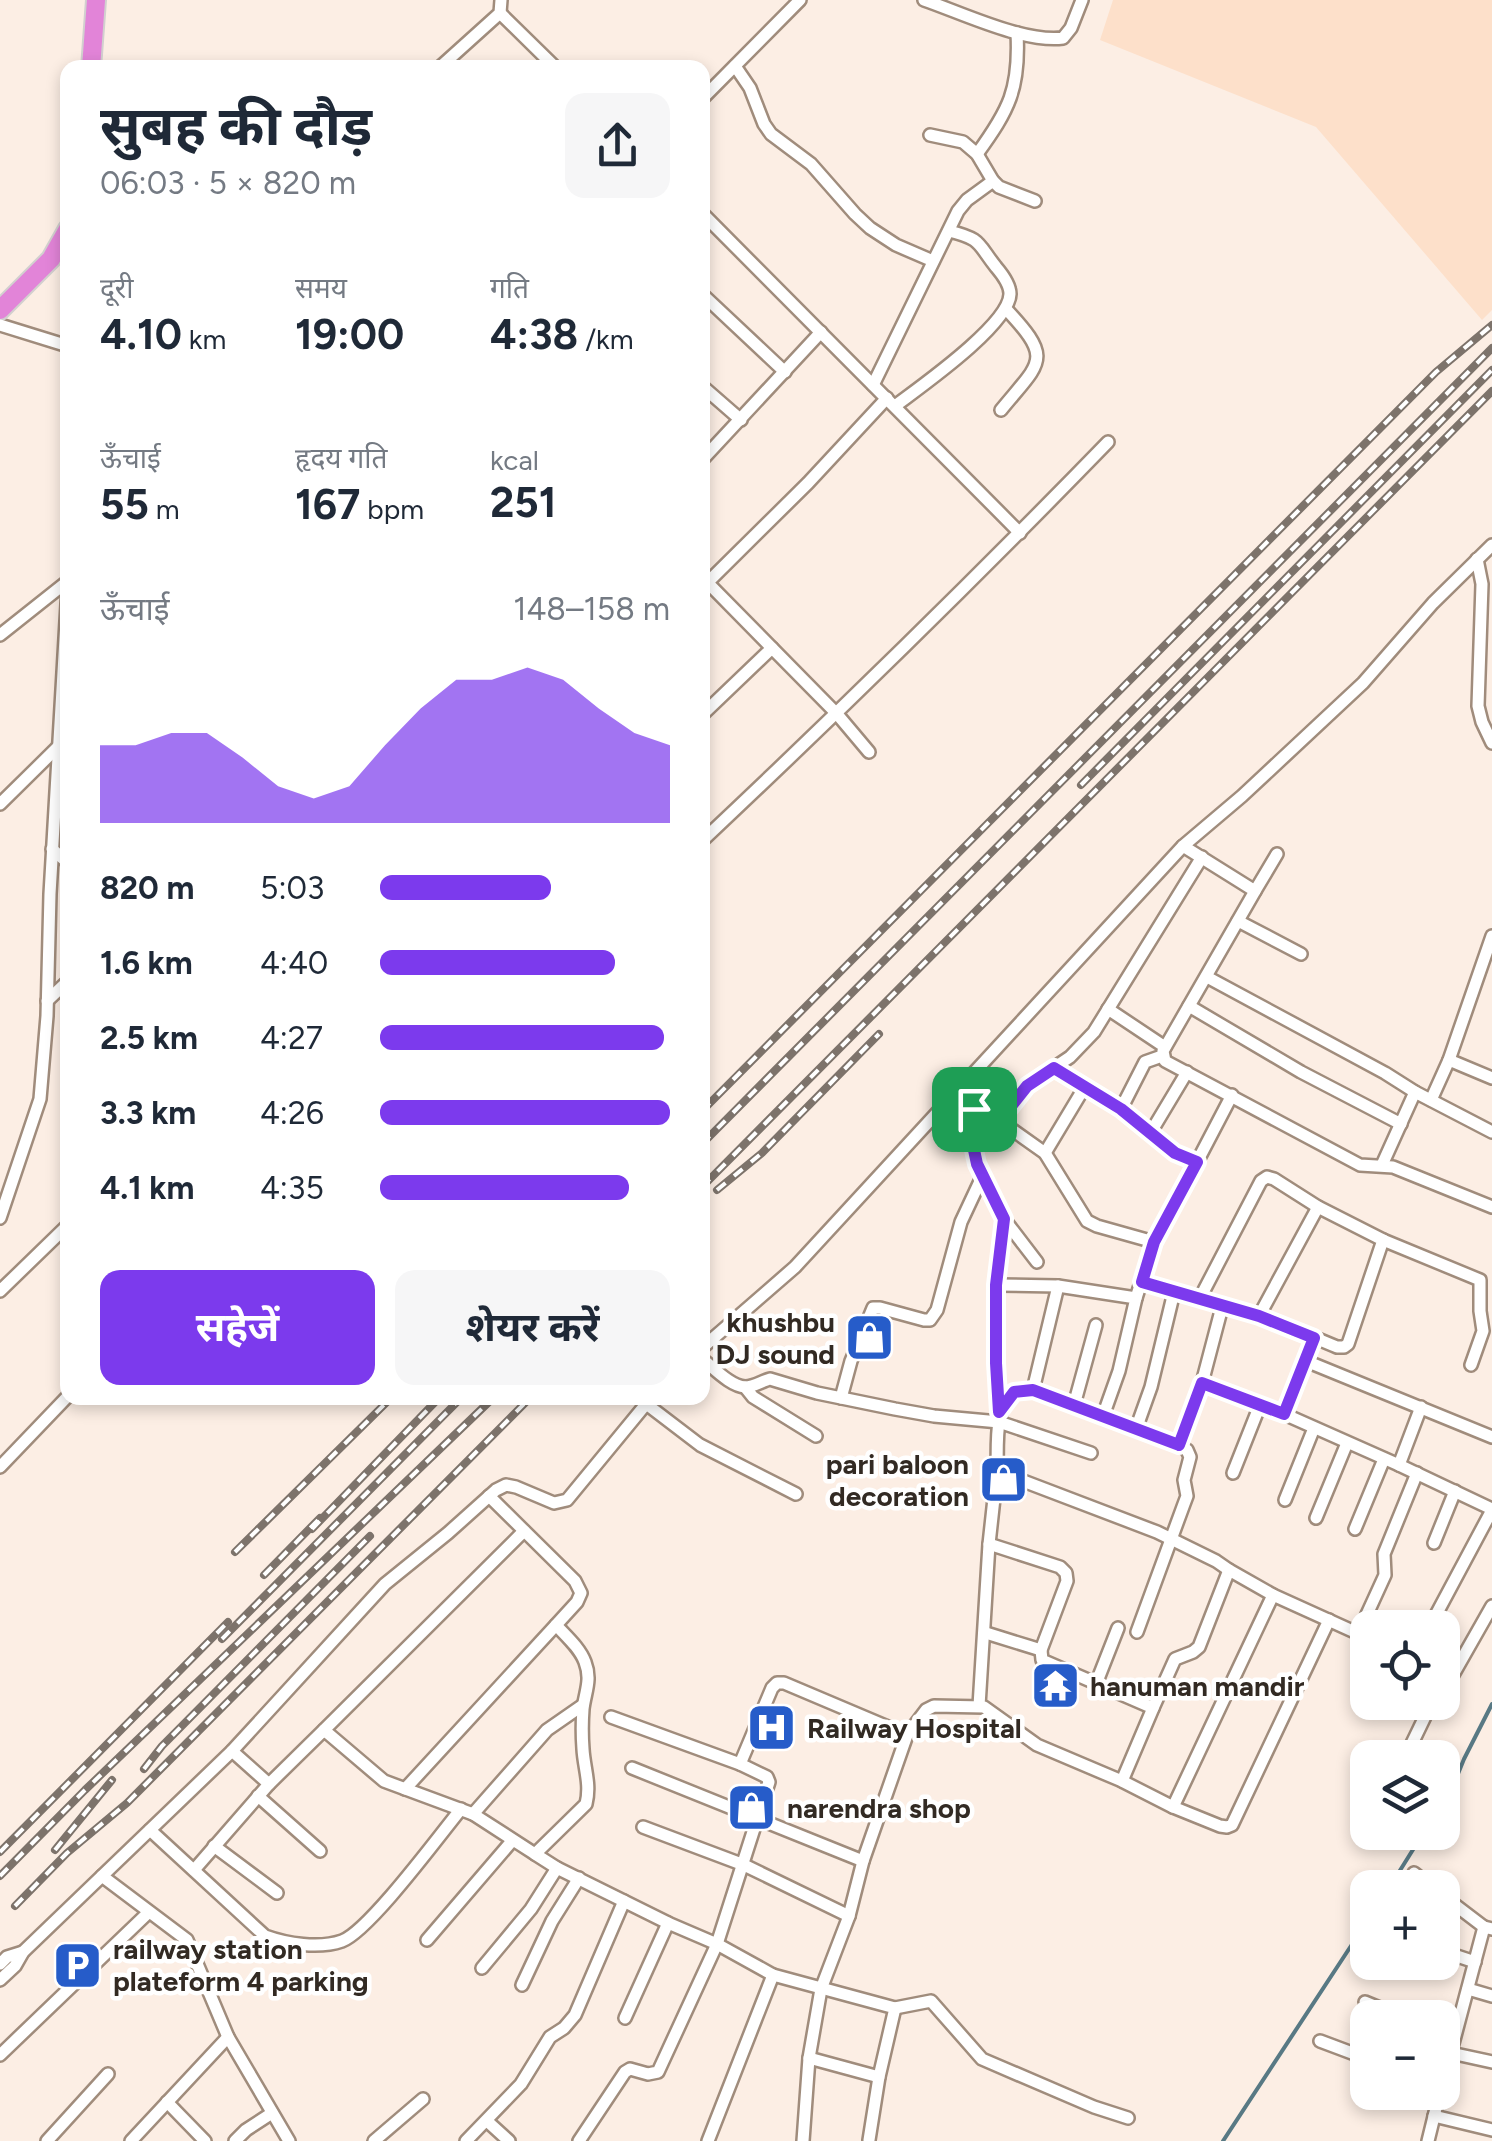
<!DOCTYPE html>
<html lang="hi">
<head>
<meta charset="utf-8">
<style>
  body { margin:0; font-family:Figtree,"Noto Sans Devanagari",sans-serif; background:#f6f6f7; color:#1f2937; height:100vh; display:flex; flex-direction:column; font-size:38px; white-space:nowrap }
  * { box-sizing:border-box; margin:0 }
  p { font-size:32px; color:#747a83 }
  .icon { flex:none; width:55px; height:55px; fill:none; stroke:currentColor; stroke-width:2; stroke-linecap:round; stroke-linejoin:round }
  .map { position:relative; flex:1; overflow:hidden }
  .sheet { position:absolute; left:60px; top:60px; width:650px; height:1345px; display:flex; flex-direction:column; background:#fff; border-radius:20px; box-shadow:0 5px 15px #0003 }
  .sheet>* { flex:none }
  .tools { position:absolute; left:1350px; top:1610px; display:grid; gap:20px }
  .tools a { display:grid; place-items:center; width:110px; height:110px; border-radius:20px; background:#fff; box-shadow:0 5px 15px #0003; font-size:50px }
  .pin { position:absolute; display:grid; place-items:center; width:85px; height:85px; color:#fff; margin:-42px; border-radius:20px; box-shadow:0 5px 15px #0006 }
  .round { display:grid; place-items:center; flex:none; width:105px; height:105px; border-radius:20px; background:#f6f6f7 }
  .head { display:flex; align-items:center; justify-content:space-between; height:170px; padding:0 40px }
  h1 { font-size:55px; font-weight:700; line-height:75px }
  .figures { display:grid; grid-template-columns:repeat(3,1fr); gap:15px; height:170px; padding:10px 40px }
  .figures div { display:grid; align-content:center }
  .figures b { font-size:42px; font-weight:700 }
  .figures small { font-size:28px; font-weight:400 }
  .figures p { font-size:28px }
  .chart { height:280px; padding:20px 40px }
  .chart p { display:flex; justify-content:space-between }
  .chart svg { width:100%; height:180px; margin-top:10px; fill:#7c3aed; opacity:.7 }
  .cta { display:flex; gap:20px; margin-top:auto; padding:20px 40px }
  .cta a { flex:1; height:115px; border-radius:20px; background:#7c3aed; color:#fff; font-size:40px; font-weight:700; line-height:115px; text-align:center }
  .cta a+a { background:#f6f6f7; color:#1f2937 }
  ul { padding:0 40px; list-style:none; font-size:32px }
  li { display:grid; grid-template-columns:160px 120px 1fr; align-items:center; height:75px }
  li i { height:25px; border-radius:12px; background:#7c3aed }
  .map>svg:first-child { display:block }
  .built { fill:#fde0ca }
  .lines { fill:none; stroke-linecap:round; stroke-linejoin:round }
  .stream { stroke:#587984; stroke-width:4 }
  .minor-casing { stroke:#a08c7c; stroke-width:16 }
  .highway-casing { stroke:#d2d0cf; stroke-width:22 }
  .minor { stroke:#fff; stroke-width:11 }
  .highway { stroke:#e284d8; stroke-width:18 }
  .rail-casing { stroke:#7d736b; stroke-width:8 }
  .rail { stroke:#fff; stroke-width:4; stroke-dasharray:11; stroke-linecap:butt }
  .route-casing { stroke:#fff; stroke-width:20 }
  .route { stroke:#7c3aed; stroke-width:12 }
  .labels { text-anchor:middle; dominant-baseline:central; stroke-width:9; stroke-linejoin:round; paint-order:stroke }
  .poi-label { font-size:28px; font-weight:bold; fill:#322a23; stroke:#fff; text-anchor:start }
</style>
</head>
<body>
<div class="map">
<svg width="1492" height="2141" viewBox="0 0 1492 2141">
  <rect width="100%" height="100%" fill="#fceee4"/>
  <!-- built -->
  <polygon class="built" points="1113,0 1492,0 1492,310 1482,320 1316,127 1100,40"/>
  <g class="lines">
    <!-- stream -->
    <g class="stream">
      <polyline points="1442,1804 1451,1791 1464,1759 1492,1704"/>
      <polyline points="1389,1888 1424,1832"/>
      <polyline points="1223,2141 1368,1920"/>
    </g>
    <defs>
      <g id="minor">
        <path d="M924 0C962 13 1024 43 1063 38L1071 28 1082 0"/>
        <polyline points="500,13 556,68"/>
        <polyline points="735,66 750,88 764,124 771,134 811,164 855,214 870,228 896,245 933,261"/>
        <polyline points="439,68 500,13 501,0"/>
        <polyline points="702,99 800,0"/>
        <polyline points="930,135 963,142 977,154 993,181 999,187 1035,201"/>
        <path d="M977 154C1009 110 1020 89 1017 33"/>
        <polyline points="702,213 1020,533"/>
        <polyline points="702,294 785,372"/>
        <polyline points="0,325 68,346"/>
        <polyline points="873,385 958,211 967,200 993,181"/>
        <polyline points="702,386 741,420"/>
        <path d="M895 406C920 387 1009 325 1010 294 1010 284 1002 274 996 267 977 243 982 239 949 231"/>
        <path d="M1001 410C1041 361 1054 360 1006 309"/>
        <polyline points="702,460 821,332"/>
        <polyline points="1477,559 1482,584 1478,706 1482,722 1492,743"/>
        <polyline points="708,583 837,714 869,752"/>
        <polyline points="702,588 808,483 887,398"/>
        <polyline points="0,635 68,581"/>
        <polyline points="702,715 772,648"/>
        <polyline points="0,804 68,737"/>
        <path d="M702 841C840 711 976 578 1108 442"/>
        <polyline points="1183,846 1255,891 1163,1051 1165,1061 1360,1165 1393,1167 1492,1207"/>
        <polyline points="52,849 68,863"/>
        <polyline points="1255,891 1277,854"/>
        <polyline points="1238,921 1301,954"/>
        <polyline points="1207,977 1385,1073 1415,1092 1382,1165"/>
        <polyline points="47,1001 68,981"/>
        <polyline points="1189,1006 1301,1072 1401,1124"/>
        <polyline points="1108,1009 1165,1047"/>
        <polyline points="1449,1060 1492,1078"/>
        <polyline points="1054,1068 1121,1109 1151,1132"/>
        <polyline points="959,1089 1183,846 1242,796 1363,683 1433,603 1492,545"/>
        <polyline points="1415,1092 1492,1132"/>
        <polyline points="1431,1100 1449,1060 1492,936"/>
        <polyline points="974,1109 1000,1121 1045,1153 1087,1221 1097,1226 1154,1242 1136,1298"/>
        <polyline points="1121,1109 1145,1062 1162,1056"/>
        <polyline points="1000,1121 1027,1086 1070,1057 1094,1032 1202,857"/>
        <polyline points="1045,1153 1084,1088"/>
        <polyline points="1197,1162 1232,1095"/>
        <polyline points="0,1218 40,1099 47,1016 50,894 68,587"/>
        <polyline points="1004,1219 1037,1262"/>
        <polyline points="1383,1240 1480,1280 1480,1311 1483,1331 1471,1365"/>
        <polyline points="1154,1242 1197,1162 1175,1153 1151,1132 1187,1072"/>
        <path d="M1142 1282C1180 1294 1218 1304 1256 1315 1284 1324 1310 1336 1337 1347H1344L1348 1344 1383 1240 1318 1207 1274 1179 1267 1177 1261 1181 1199 1300"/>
        <polyline points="997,1285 1058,1286 1136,1298 1119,1371 1103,1416"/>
        <polyline points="0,1291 68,1225"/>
        <polyline points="1222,1307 1202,1383 1284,1414"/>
        <polyline points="1259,1316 1318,1207"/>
        <polyline points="1314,1338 1284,1414 1399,1465 1492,1509"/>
        <polyline points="702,1348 795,1267 959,1089 974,1109 974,1150 977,1164 1004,1219 997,1285 996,1363 999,1412"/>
        <path d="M702 1359C714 1368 730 1386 745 1387 754 1387 762 1381 770 1379L817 1393 895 1409 934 1416 999 1422 1091 1453"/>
        <polyline points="1306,1361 1492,1437"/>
        <polyline points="745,1387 753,1397 816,1436"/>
        <polyline points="1033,1390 1058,1286"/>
        <polyline points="841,1398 851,1361 873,1308 880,1308 924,1320 930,1320 937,1310 961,1222 983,1175"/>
        <polyline points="645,1403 700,1445 796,1494"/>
        <polyline points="1074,1405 1096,1325"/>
        <polyline points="1136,1429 1151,1387 1174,1292"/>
        <polyline points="1179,1445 1202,1383"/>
        <polyline points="1399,1465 1421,1407"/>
        <polyline points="0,1467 68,1396"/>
        <path d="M997 1471C998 1449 993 1402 1016 1391 1019 1390 1029 1390 1033 1390L1179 1445 1187 1450 1190 1457 1184 1480 1187 1496 1184 1504 1137 1632"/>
        <polyline points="1233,1473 1260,1405"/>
        <polyline points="1285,1500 1314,1428"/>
        <polyline points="1316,1518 1347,1443"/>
        <polyline points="1355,1529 1384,1459"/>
        <polyline points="1434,1543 1455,1491"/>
        <polyline points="989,1544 997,1471 1157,1532 1216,1561 1229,1570"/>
        <polyline points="1429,1628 1492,1510"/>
        <polyline points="986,1633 1041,1650"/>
        <polyline points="1358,1634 1385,1575 1384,1554 1417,1473"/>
        <polyline points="1442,1683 1450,1680 1492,1606"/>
        <polyline points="1096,1684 1118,1628"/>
        <polyline points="979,1706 989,1544 1060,1567 1066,1573 1067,1581 1041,1650 1042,1660 1153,1708 1175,1659 1193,1652 1199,1647 1229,1570 1273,1595"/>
        <polyline points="611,1717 740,1764 772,1688 777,1683 784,1683 907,1735"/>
        <polyline points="324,1730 524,1531"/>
        <path d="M232 1751 269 1784 324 1730 384 1781 473 1814 535 1854 586 1804C591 1784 584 1768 583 1749 582 1736 582 1722 583 1709 585 1692 592 1680 585 1662 580 1648 566 1636 556 1625L577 1602 581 1593 575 1581 489 1496"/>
        <polyline points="1405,1758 1432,1702"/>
        <polyline points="632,1768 863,1861"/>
        <polyline points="1122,1781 1153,1708"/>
        <polyline points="405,1789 556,1625"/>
        <polyline points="258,1796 320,1851"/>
        <polyline points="1173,1807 1220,1826 1227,1827 1232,1825 1329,1620"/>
        <polyline points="473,1814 547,1730 583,1705"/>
        <polyline points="643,1827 744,1865 849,1916"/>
        <path d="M150 1830 265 1936C287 1944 319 1949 342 1941 369 1931 439 1836 461 1809"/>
        <polyline points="214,1846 277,1893"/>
        <polyline points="535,1854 557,1868 668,1923 717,1944 773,1975 708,2141"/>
        <polyline points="194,1870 269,1784"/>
        <polyline points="1414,1873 1433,1888"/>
        <polyline points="102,1876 187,1940 228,2037 289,2141"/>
        <polyline points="1442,1895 1484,1927"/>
        <polyline points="427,1940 512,1841"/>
        <polyline points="1442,1951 1475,1962"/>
        <polyline points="0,1964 7,1957 23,1952"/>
        <polyline points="482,1968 531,1909 557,1868"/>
        <polyline points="773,1975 895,2008 879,2077 869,2140"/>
        <polyline points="0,1980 15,1966 23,1952 232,1751 385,1584 448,1533 496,1490 506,1485 516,1487 554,1503 567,1500 651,1398"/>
        <polyline points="522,1985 552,1921 579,1878"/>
        <polyline points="1468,1989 1492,1996"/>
        <polyline points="1365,2002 1404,2018"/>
        <polyline points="895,2008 931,2001 982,2059 1094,2107 1128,2118"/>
        <polyline points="625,2018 668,1923"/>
        <polyline points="1320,2041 1368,2059"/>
        <polyline points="1451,2053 1492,2062"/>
        <polyline points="0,2055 149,1912"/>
        <polyline points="809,2058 879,2077"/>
        <polyline points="1442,2085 1484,1927 1492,1929"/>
        <polyline points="167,2102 205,2141"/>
        <polyline points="1434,2116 1492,2130"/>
        <polyline points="487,2121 509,2141"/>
        <polyline points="47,2141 108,2074"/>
        <polyline points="131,2141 228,2037"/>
        <polyline points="235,2141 246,2130 272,2113"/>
        <polyline points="374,2141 423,2099"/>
        <polyline points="466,2141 521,2084 550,2037 564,2028 575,2015 624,1901"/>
        <polyline points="579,2141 625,2072 630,2069 648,2074 658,2072 717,1944 769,1782 767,1777 740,1764"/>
        <polyline points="803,2141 809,2058 821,1989 849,1916 863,1861 907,1735 926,1710 934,1706 984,1707 1037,1745 1122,1781 1173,1807 1273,1595 1368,1638"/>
        <polyline points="1428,2141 1440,2092"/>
      </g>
      <g id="highway">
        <polyline points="91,68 96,0"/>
        <polyline points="0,310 51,259 68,229"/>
      </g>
    </defs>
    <!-- minor casing -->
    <use href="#minor" class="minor-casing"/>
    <!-- highway casing -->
    <use href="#highway" class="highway-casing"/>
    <!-- minor -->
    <use href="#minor" class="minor"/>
    <!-- highway -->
    <use href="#highway" class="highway"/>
    <defs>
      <g id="rail">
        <polyline points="1081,785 1492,370"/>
        <polyline points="702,1111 1436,372 1492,325"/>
        <polyline points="702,1144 1492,348"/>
        <polyline points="702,1187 1492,391"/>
        <polyline points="717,1190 762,1153 879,1034"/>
        <polyline points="312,1529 439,1398"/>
        <polyline points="235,1552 391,1398"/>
        <polyline points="264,1575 320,1518"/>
        <polyline points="222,1639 461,1398"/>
        <polyline points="144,1769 162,1746 370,1536"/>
        <polyline points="55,1850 112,1780"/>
        <polyline points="0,1852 228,1622"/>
        <polyline points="0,1876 85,1790 493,1398"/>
        <polyline points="15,1906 67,1853 127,1803 530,1398"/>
      </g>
    </defs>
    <!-- rail casing -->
    <use href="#rail" class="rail-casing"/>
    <!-- rail -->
    <use href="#rail" class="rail"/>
  </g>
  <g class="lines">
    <defs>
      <polygon id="route" points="1054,1068 1121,1109 1175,1153 1197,1162 1154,1242 1142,1282 1259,1316 1314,1338 1284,1414 1202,1383 1179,1445 1033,1390 1014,1392 999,1412 996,1363 996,1285 1004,1219 977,1164 974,1150 974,1109 1000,1120 1027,1086"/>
    </defs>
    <!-- route casing -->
    <use href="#route" class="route-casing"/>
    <!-- route -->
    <use href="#route" class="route"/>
  </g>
  <!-- icons -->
  <defs>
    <symbol id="shop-square" viewBox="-11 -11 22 22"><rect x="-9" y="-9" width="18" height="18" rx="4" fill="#265cc9" stroke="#fff"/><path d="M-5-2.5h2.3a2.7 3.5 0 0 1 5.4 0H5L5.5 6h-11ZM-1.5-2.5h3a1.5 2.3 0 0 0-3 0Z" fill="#fff"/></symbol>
    <symbol id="temple-square" viewBox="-11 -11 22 22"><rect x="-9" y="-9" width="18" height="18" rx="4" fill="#265cc9" stroke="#fff"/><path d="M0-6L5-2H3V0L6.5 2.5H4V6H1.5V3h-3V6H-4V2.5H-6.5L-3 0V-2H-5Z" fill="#fff"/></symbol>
    <symbol id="hospital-square" viewBox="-11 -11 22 22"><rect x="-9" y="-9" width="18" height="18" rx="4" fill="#265cc9" stroke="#fff"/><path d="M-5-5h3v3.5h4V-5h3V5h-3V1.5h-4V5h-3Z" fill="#fff"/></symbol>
    <symbol id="parking-square" viewBox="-11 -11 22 22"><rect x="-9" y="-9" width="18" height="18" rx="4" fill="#265cc9" stroke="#fff"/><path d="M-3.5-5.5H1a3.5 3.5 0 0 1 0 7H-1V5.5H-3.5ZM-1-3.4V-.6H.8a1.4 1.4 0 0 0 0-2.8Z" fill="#fff"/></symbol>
  </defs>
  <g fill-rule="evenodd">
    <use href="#shop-square" x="842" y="1310" width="55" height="55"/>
    <use href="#shop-square" x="976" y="1452" width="55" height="55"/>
    <use href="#temple-square" x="1028" y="1658" width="55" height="55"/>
    <use href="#hospital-square" x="744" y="1700" width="55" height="55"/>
    <use href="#shop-square" x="724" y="1780" width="55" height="55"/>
    <use href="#parking-square" x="50" y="1938" width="55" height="55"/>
  </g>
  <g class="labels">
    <!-- poi labels -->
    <g class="poi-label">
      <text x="835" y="1322" text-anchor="end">khushbu<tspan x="835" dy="32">DJ sound</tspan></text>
      <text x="969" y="1464" text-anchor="end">pari baloon<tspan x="969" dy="32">decoration</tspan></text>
      <text x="1090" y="1686">hanuman mandir</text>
      <text x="807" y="1728">Railway Hospital</text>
      <text x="787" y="1808">narendra shop</text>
      <text x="113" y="1949">railway station<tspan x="113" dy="32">plateform 4 parking</tspan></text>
    </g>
  </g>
</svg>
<div class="tools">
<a><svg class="icon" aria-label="locate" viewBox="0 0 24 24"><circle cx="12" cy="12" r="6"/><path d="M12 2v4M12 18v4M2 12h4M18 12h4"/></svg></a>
<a><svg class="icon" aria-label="layers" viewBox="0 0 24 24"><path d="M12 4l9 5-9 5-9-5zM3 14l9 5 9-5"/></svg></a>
<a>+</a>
<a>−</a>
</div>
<div class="pin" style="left:974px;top:1109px;background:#1e9e55"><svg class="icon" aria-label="arrive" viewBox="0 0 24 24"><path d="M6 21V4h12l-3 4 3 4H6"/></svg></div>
<section class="sheet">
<div class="head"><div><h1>सुबह की दौड़</h1><p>06:03 · 5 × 820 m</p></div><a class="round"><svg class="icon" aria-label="share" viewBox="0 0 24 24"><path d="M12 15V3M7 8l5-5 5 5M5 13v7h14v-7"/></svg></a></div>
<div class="figures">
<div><p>दूरी</p><b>4.10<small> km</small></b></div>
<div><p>समय</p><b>19:00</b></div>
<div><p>गति</p><b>4:38<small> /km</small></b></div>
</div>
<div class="figures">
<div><p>ऊँचाई</p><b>55<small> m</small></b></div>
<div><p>हृदय गति</p><b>167<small> bpm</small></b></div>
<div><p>kcal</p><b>251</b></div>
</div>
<div class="chart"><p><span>ऊँचाई</span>148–158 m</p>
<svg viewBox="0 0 160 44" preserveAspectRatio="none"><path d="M0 44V25L10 25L20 22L30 22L40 28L50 35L60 38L70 35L80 25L90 16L100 9L110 9L120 6L130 9L140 16L150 22L160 25V44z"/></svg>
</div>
<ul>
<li><b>820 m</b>5:03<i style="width:59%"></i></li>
<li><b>1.6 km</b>4:40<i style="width:81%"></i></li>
<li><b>2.5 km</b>4:27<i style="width:98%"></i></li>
<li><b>3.3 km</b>4:26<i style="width:100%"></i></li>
<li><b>4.1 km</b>4:35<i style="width:86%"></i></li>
</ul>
<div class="cta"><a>सहेजें</a><a>शेयर करें</a></div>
</section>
</div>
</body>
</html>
